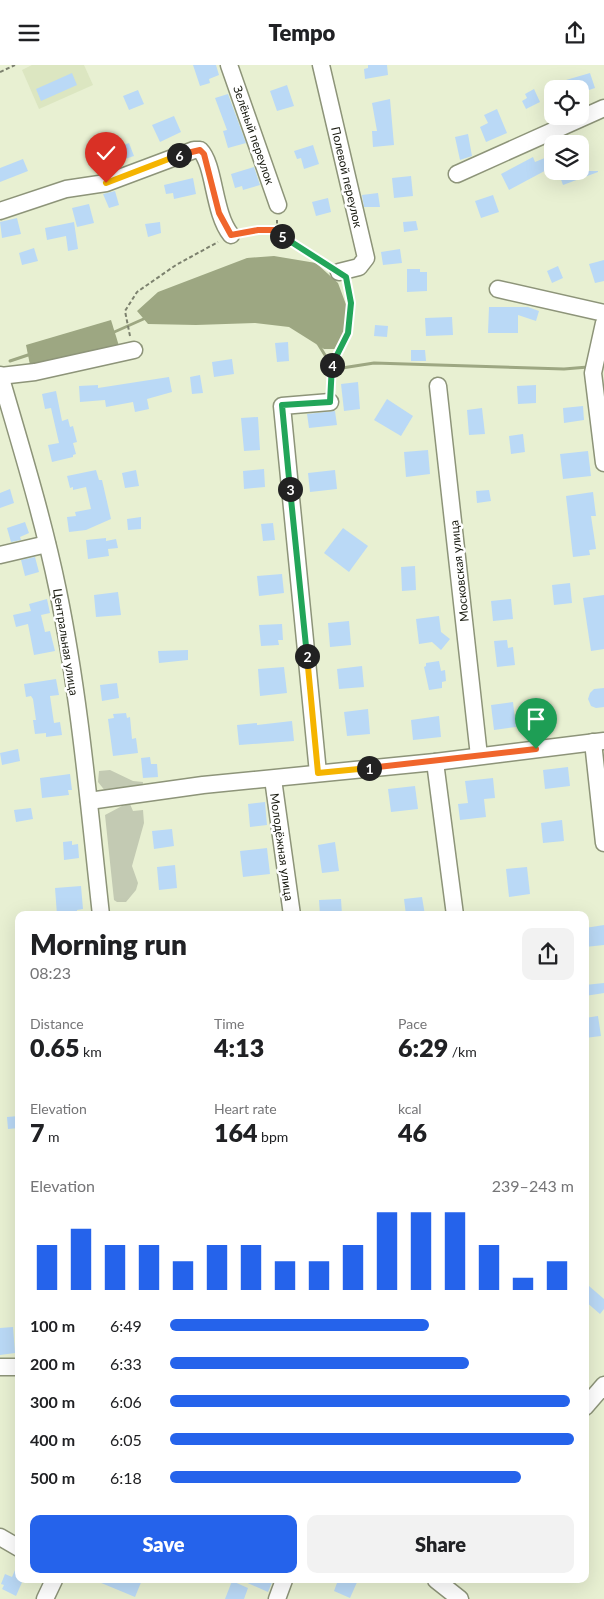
<!DOCTYPE html>
<html lang="en">
<head>
<meta charset="utf-8">
<style>
  body { margin:0; font-family:Lato,sans-serif; background:#f2f2f2; color:#202124; height:100vh; display:flex; flex-direction:column; font-size:19px; white-space:nowrap }
  * { box-sizing:border-box; margin:0 }
  p { font-size:16px; color:#757577 }
  .icon { flex:none; width:28px; height:28px; fill:none; stroke:currentColor; stroke-width:2; stroke-linecap:round; stroke-linejoin:round }
  .map { position:relative; flex:1; overflow:hidden }
  .drawer { position:absolute; left:15px; top:846px; width:574px; height:672px; display:flex; flex-direction:column; background:#fff; border-radius:10px; box-shadow:0 5px 20px #0002 }
  .drawer>* { flex:none }
  .buttons { position:absolute; left:544px; top:15px; display:grid; gap:10px }
  .buttons a { display:grid; place-items:center; width:45px; height:45px; border-radius:10px; background:#fff; box-shadow:0 5px 20px #0002; font-size:25px }
  .pin { position:absolute; display:grid; place-items:center; width:42px; height:42px; color:#fff; margin:-51px -21px; border-radius:50% 50% 50% 0; rotate:-45deg; box-shadow:0 0 5px #0007 }
  .pin .icon { rotate:45deg }
  .km { position:absolute; width:25px; height:25px; margin:-12px; border-radius:50%; background:#222; color:#fff; font-size:14px; line-height:25px; text-align:center }
  .round { display:grid; place-items:center; flex:none; width:52px; height:52px; border-radius:10px; background:#f2f2f2 }
  .summary { display:flex; align-items:center; justify-content:space-between; height:85px; padding:0 15px }
  h1 { font-size:28px; font-weight:800; line-height:38px }
  .metrics { display:grid; grid-template-columns:repeat(3,1fr); gap:8px; height:85px; padding:5px 15px }
  .metrics div { display:grid; align-content:center }
  .metrics b { font-size:25px; font-weight:800 }
  .metrics small { font-size:14px; font-weight:400 }
  .metrics p { font-size:14px }
  .chart { height:140px; padding:10px 15px }
  .chart p { display:flex; justify-content:space-between }
  .chart svg { width:100%; height:90px; margin-top:5px; stroke:#2563eb; stroke-width:6 }
  .cta { display:flex; gap:10px; margin-top:auto; padding:10px 15px }
  .cta a { flex:1; height:58px; border-radius:10px; background:#2563eb; color:#fff; font-size:20px; font-weight:800; line-height:58px; text-align:center }
  .cta a+a { background:#f2f2f2; color:#202124 }
  ul { padding:0 15px; list-style:none; font-size:16px }
  li { display:grid; grid-template-columns:80px 60px 1fr; align-items:center; height:38px }
  li i { height:12px; border-radius:6px; background:#2563eb }
  header { display:flex; justify-content:space-between; align-items:center; height:65px; padding:0 15px; background:#fff; font-size:22px; font-weight:800 }
  .map>svg:first-child { display:block }
  .built { fill:#dce6c1 }
  .green { fill:#c3cab3 }
  .water { fill:#9da782 }
  .lines { fill:none; stroke-linecap:round; stroke-linejoin:round }
  .stream { stroke:#9da782; stroke-width:3 }
  .building { fill:#bad9f6 }
  .minor-casing { stroke:#8d9479; stroke-width:19 }
  .path { stroke:#7c816e; stroke-width:2; stroke-dasharray:4 2.5; stroke-linecap:butt }
  .minor { stroke:#fff; stroke-width:16 }
  .split-1-casing { stroke:#fff; stroke-width:10 }
  .split-2-casing { stroke:#fff; stroke-width:10 }
  .split-3-casing { stroke:#fff; stroke-width:10 }
  .split-4-casing { stroke:#fff; stroke-width:10 }
  .split-5-casing { stroke:#fff; stroke-width:10 }
  .split-6-casing { stroke:#fff; stroke-width:10 }
  .split-7-casing { stroke:#fff; stroke-width:10 }
  .split-1 { stroke:#f0652b; stroke-width:6 }
  .split-2 { stroke:#f5b400; stroke-width:6 }
  .split-3 { stroke:#22a559; stroke-width:6 }
  .split-4 { stroke:#22a559; stroke-width:6 }
  .split-5 { stroke:#22a559; stroke-width:6 }
  .split-6 { stroke:#f0652b; stroke-width:6 }
  .split-7 { stroke:#f5b400; stroke-width:6 }
  .labels { text-anchor:middle; dominant-baseline:central; stroke-width:5; stroke-linejoin:round; paint-order:stroke }
  .street-label { font-size:12px; fill:#181a10; stroke:#fff }
</style>
</head>
<body>
<header><svg class="icon" aria-label="menu" viewBox="0 0 24 24"><path d="M4 6h16M4 12h16M4 18h16"/></svg>Tempo<svg class="icon" aria-label="share" viewBox="0 0 24 24"><path d="M12 15V3M7 8l5-5 5 5M5 13v7h14v-7"/></svg></header>
<div class="map">
<svg width="604" height="1534" viewBox="0 0 604 1534">
  <rect width="100%" height="100%" fill="#e8f0d2"/>
  <!-- built -->
  <polygon class="built" points="32,0 84,0 93,20 39,44 22,5"/>
  <!-- green -->
  <g class="green">
    <polygon points="110,705 133,716 143,717 142,724 106,727 98,717 99,706"/>
    <polygon points="130,739 133,746 143,745 144,758 132,801 138,818 136,825 126,837 117,837 114,835 105,750 122,741"/>
  </g>
  <!-- water -->
  <g class="water">
    <polygon points="274,191 316,198 338,218 348,245 346,265 337,284 324,284 289,262 255,258 196,260 148,259 137,246 158,227 247,193"/>
    <polygon points="111,255 119,281 30,300 26,280"/>
  </g>
  <g class="lines">
    <!-- stream -->
    <g class="stream">
      <polyline points="112,268 148,252"/>
      <polyline points="317,277 328,295"/>
      <polyline points="10,296 31,289"/>
      <polyline points="342,303 374,298 564,304 588,302"/>
    </g>
  </g>
  <!-- building -->
  <g class="building">
    <polygon points="193,0 216,0 219,10 209,14 210,18 200,21"/>
    <polygon points="368,0 387,0 388,10 365,14 364,4 368,3"/>
    <polygon points="72,8 77,20 41,36 36,24"/>
    <polygon points="590,8 595,23 580,28 580,24 570,24 566,15"/>
    <polygon points="287,20 294,41 277,46 270,26"/>
    <polygon points="534,24 540,37 526,44 522,36 527,33 525,29"/>
    <polygon points="138,25 144,39 129,45 123,31"/>
    <polygon points="228,29 246,78 228,83 223,66 227,65 215,33"/>
    <polygon points="390,34 394,80 373,82 372,66 377,66 372,38"/>
    <polygon points="497,44 507,68 486,77 480,62 488,58 484,50"/>
    <polygon points="174,51 181,67 160,77 152,60"/>
    <polygon points="468,69 472,91 460,95 455,72"/>
    <polygon points="129,78 134,91 116,97 111,85"/>
    <polygon points="313,80 319,99 304,104 301,93 297,94 294,86"/>
    <polygon points="552,90 552,102 509,125 501,109 533,92 535,97"/>
    <polygon points="23,94 28,106 0,117 0,103"/>
    <polygon points="254,102 260,120 243,125 242,121 235,123 231,109"/>
    <polygon points="558,106 598,106 598,107 563,120"/>
    <polygon points="411,111 413,131 394,133 392,113"/>
    <polygon points="193,113 196,129 174,134 173,128 166,129 164,120"/>
    <polygon points="115,126 119,140 109,143 103,129"/>
    <polygon points="378,128 380,142 364,142 362,130"/>
    <polygon points="493,130 499,147 481,153 475,136"/>
    <polygon points="328,133 331,147 316,151 312,137"/>
    <polygon points="89,139 94,158 77,162 72,143"/>
    <polygon points="17,153 21,169 2,173 0,157"/>
    <polygon points="416,156 418,165 404,167 403,157"/>
    <polygon points="74,157 78,184 68,186 66,171 47,175 45,163"/>
    <polygon points="160,157 161,168 148,172 145,159"/>
    <polygon points="34,183 38,196 22,200 19,188"/>
    <polygon points="400,184 402,198 383,200 381,187"/>
    <polygon points="604,195 604,216 595,218 589,199"/>
    <polygon points="558,201 563,213 552,218 547,206"/>
    <polygon points="407,204 420,204 420,207 427,207 427,226 407,227"/>
    <polygon points="489,242 528,242 539,246 536,256 518,250 518,268 488,268"/>
    <polygon points="452,252 453,270 426,271 425,253"/>
    <polygon points="375,260 388,261 387,272 374,271"/>
    <polygon points="288,277 289,296 277,297 275,278"/>
    <polygon points="411,285 425,285 426,296 411,296"/>
    <polygon points="232,294 234,309 214,312 212,297"/>
    <polygon points="200,310 203,328 192,329 190,312"/>
    <polygon points="169,312 172,327 147,334 149,344 135,347 133,337 106,342 105,335 80,337 79,321 98,320 98,323"/>
    <polygon points="358,317 360,344 344,346 341,319"/>
    <polygon points="536,320 536,338 518,339 517,321"/>
    <polygon points="56,326 62,356 68,354 70,362 73,361 77,377 73,378 76,389 73,390 73,392 52,397 48,380 59,378 51,343 45,344 42,329"/>
    <polygon points="387,334 413,351 401,371 374,355"/>
    <polygon points="583,341 584,355 564,358 563,343"/>
    <polygon points="482,343 485,369 469,370 467,345"/>
    <polygon points="335,346 337,360 309,363 307,349"/>
    <polygon points="258,352 260,385 244,386 241,353"/>
    <polygon points="523,369 525,387 511,389 509,371"/>
    <polygon points="428,385 430,409 406,412 404,387"/>
    <polygon points="588,386 591,411 563,414 560,389"/>
    <polygon points="264,404 265,422 244,424 243,406"/>
    <polygon points="96,405 99,415 102,415 111,454 86,465 69,467 67,452 76,451 75,447 91,444 86,422 73,425 73,422 70,423 67,411"/>
    <polygon points="136,405 139,421 125,423 122,408"/>
    <polygon points="335,405 337,424 310,427 308,408"/>
    <polygon points="10,424 14,438 0,443 0,428"/>
    <polygon points="489,425 491,436 477,438 476,426"/>
    <polygon points="593,427 596,451 591,451 596,484 589,485 590,490 573,492 566,431"/>
    <polygon points="141,452 141,464 128,465 127,454"/>
    <polygon points="25,457 29,468 20,472 21,475 11,477 7,463"/>
    <polygon points="273,458 275,475 263,476 261,459"/>
    <polygon points="343,463 368,481 349,507 324,488"/>
    <polygon points="106,473 106,476 116,474 118,483 108,484 109,491 88,494 86,475"/>
    <polygon points="35,492 39,507 25,511 21,495"/>
    <polygon points="415,501 416,525 402,526 401,502"/>
    <polygon points="282,509 284,528 259,531 257,511"/>
    <polygon points="570,518 572,538 554,540 552,520"/>
    <polygon points="118,527 121,550 96,552 94,530"/>
    <polygon points="604,530 604,584 591,586 583,533"/>
    <polygon points="47,534 50,548 41,550 45,567 50,566 55,586 34,590 28,559 16,562 13,550 31,546 29,539"/>
    <polygon points="511,534 513,554 493,556 491,536"/>
    <polygon points="439,551 441,567 450,574 441,585 432,577 419,579 416,554"/>
    <polygon points="349,556 351,580 330,582 328,558"/>
    <polygon points="282,559 283,575 278,575 279,580 261,581 259,560"/>
    <polygon points="507,575 508,583 513,582 515,600 497,602 494,576"/>
    <polygon points="188,585 188,595 159,598 158,586"/>
    <polygon points="439,596 441,606 445,605 446,616 442,617 442,623 429,625 424,602 426,601 426,598"/>
    <polygon points="362,601 364,622 339,624 337,604"/>
    <polygon points="284,602 287,628 260,631 258,604"/>
    <polygon points="56,614 59,630 50,631 54,658 60,657 62,670 46,672 46,668 35,669 33,655 36,655 33,634 31,631 26,632 24,619"/>
    <polygon points="117,618 119,633 102,636 100,620"/>
    <polygon points="604,623 604,642 596,643 591,641 588,634 590,628 594,624"/>
    <polygon points="513,637 516,662 494,665 491,640"/>
    <polygon points="368,644 370,669 347,671 344,647"/>
    <polygon points="126,648 127,653 130,652 132,674 136,673 138,688 113,691 108,654 114,653 113,649"/>
    <polygon points="439,651 441,672 413,675 411,655"/>
    <polygon points="292,656 294,676 239,680 237,660 257,658 257,660"/>
    <polygon points="18,684 20,696 2,700 0,688"/>
    <polygon points="150,692 151,699 157,699 158,712 143,713 141,693"/>
    <polygon points="568,702 570,721 545,724 543,705"/>
    <polygon points="70,709 72,725 68,725 69,730 42,733 40,713"/>
    <polygon points="493,713 495,733 484,734 486,752 460,755 458,739 468,738 465,716"/>
    <polygon points="415,721 418,744 391,747 388,724"/>
    <polygon points="265,737 267,760 250,762 248,739"/>
    <polygon points="31,743 33,754 16,757 14,745"/>
    <polygon points="562,755 564,776 543,778 541,758"/>
    <polygon points="172,764 174,781 154,784 152,766"/>
    <polygon points="72,776 72,780 78,779 79,793 64,795 63,777"/>
    <polygon points="335,777 339,806 322,808 318,780"/>
    <polygon points="267,783 270,809 243,812 240,786"/>
    <polygon points="175,800 177,823 159,825 157,802"/>
    <polygon points="527,802 530,829 509,832 506,804"/>
    <polygon points="81,821 83,844 77,845 77,849 57,850 55,823"/>
    <polygon points="422,832 425,850 406,850 404,834"/>
    <polygon points="341,834 342,850 320,850 319,835"/>
    <polygon points="604,860 604,880 585,882 585,863"/>
    <polygon points="604,918 604,928 585,931 585,920"/>
    <polygon points="598,951 601,971 585,973 585,953"/>
    <polygon points="19,1051 19,1063 8,1064 7,1052"/>
    <polygon points="589,1221 604,1234 604,1244 600,1249 585,1236 585,1226"/>
    <polygon points="13,1262 15,1288 0,1290 0,1263"/>
    <polygon points="19,1496 19,1515 23,1515 16,1531 2,1524 4,1520 1,1519 5,1509 12,1512"/>
    <polygon points="94,1515 142,1515 135,1532"/>
    <polygon points="241,1515 273,1515 268,1527"/>
    <polygon points="338,1515 358,1515 350,1533 334,1526"/>
    <polygon points="232,1516 248,1523 244,1534 225,1534"/>
  </g>
  <g class="lines">
    <defs>
      <g id="minor">
        <polyline points="229,0 278,140"/>
        <polyline points="321,0 366,193 359,202 339,207"/>
        <polyline points="457,109 604,43"/>
        <path d="M0 146 66 124 106 118 194 85H200C215 100 213 148 231 170"/>
        <polyline points="498,224 604,248"/>
        <polyline points="604,258 593,308 604,398"/>
        <path d="M0 310C21 382 43 453 58 526 80 633 89 742 101 850"/>
        <polyline points="0,311 35,307 134,285"/>
        <polyline points="438,321 479,691"/>
        <polyline points="0,490 47,479"/>
        <polyline points="593,677 604,778"/>
        <polyline points="435,697 455,850"/>
        <polyline points="318,708 282,341 330,337"/>
        <polyline points="273,714 292,850"/>
        <polyline points="89,736 203,720 435,697 604,676"/>
        <polyline points="0,1302 19,1302"/>
        <polyline points="585,1342 604,1320"/>
        <polyline points="0,1472 19,1483"/>
        <polyline points="436,1515 460,1534"/>
        <polyline points="45,1534 54,1515"/>
        <polyline points="277,1534 284,1515"/>
      </g>
    </defs>
    <!-- minor casing -->
    <use href="#minor" class="minor-casing"/>
    <!-- path -->
    <g class="path">
      <polyline points="0,7 15,0"/>
      <polyline points="277,165 277,155"/>
      <polyline points="243,167 277,165 285,174 327,199"/>
      <polyline points="130,271 125,246 137,227 176,200 218,177"/>
      <path d="M322 298 332 299C348 273 353 249 347 219"/>
      <polyline points="331,324 332,299"/>
    </g>
    <!-- minor -->
    <use href="#minor" class="minor"/>
  </g>
  <g class="lines">
    <defs>
      <polyline id="split-1" points="369,703 536,684"/>
      <polyline id="split-2" points="307,591 318,708 369,703"/>
      <polyline id="split-3" points="290,424 307,591"/>
      <polyline id="split-4" points="290,424 282,340 330,337 332,300"/>
      <polyline id="split-5" points="282,171 346,212 351,238 348,268 332,300"/>
      <polyline id="split-6" points="179,90 200,85 204,89 219,148 231,170 258,165 277,165 282,171"/>
      <polyline id="split-7" points="106,118 179,90"/>
    </defs>
    <!-- split-1 casing -->
    <use href="#split-1" class="split-1-casing"/>
    <!-- split-2 casing -->
    <use href="#split-2" class="split-2-casing"/>
    <!-- split-3 casing -->
    <use href="#split-3" class="split-3-casing"/>
    <!-- split-4 casing -->
    <use href="#split-4" class="split-4-casing"/>
    <!-- split-5 casing -->
    <use href="#split-5" class="split-5-casing"/>
    <!-- split-6 casing -->
    <use href="#split-6" class="split-6-casing"/>
    <!-- split-7 casing -->
    <use href="#split-7" class="split-7-casing"/>
    <!-- split-1 -->
    <use href="#split-1" class="split-1"/>
    <!-- split-2 -->
    <use href="#split-2" class="split-2"/>
    <!-- split-3 -->
    <use href="#split-3" class="split-3"/>
    <!-- split-4 -->
    <use href="#split-4" class="split-4"/>
    <!-- split-5 -->
    <use href="#split-5" class="split-5"/>
    <!-- split-6 -->
    <use href="#split-6" class="split-6"/>
    <!-- split-7 -->
    <use href="#split-7" class="split-7"/>
  </g>
  <g class="labels">
    <!-- street labels -->
    <g class="street-label">
      <text transform="translate(254 70) rotate(71)">Зелёный переулок</text>
      <text transform="translate(347 112) rotate(77)">Полевой переулок</text>
      <text transform="translate(459 506) rotate(-96)">Московская улица</text>
      <text transform="translate(66 577) rotate(81)">Центральная улица</text>
      <text transform="translate(282 782) rotate(82)">Молодёжная улица</text>
    </g>
  </g>
</svg>
<div class="buttons">
<a><svg class="icon" aria-label="locate" viewBox="0 0 24 24"><circle cx="12" cy="12" r="6"/><path d="M12 2v4M12 18v4M2 12h4M18 12h4"/></svg></a>
<a><svg class="icon" aria-label="layers" viewBox="0 0 24 24"><path d="M12 4l9 5-9 5-9-5zM3 14l9 5 9-5"/></svg></a>
</div>
<div class="pin" style="left:536px;top:684px;background:#1e9e55"><svg class="icon" aria-label="arrive" viewBox="0 0 24 24"><path d="M6 21V4h12l-3 4 3 4H6"/></svg></div>
<div class="pin" style="left:106px;top:118px;background:#d93025"><svg class="icon" aria-label="check" viewBox="0 0 24 24"><path d="M5 12l5 5 9-10"/></svg></div>
<b class="km" style="left:369px;top:703px">1</b>
<b class="km" style="left:307px;top:591px">2</b>
<b class="km" style="left:290px;top:424px">3</b>
<b class="km" style="left:332px;top:300px">4</b>
<b class="km" style="left:282px;top:171px">5</b>
<b class="km" style="left:179px;top:90px">6</b>
<section class="drawer">
<div class="summary"><div><h1>Morning run</h1><p>08:23</p></div><a class="round"><svg class="icon" aria-label="share" viewBox="0 0 24 24"><path d="M12 15V3M7 8l5-5 5 5M5 13v7h14v-7"/></svg></a></div>
<div class="metrics">
<div><p>Distance</p><b>0.65<small> km</small></b></div>
<div><p>Time</p><b>4:13</b></div>
<div><p>Pace</p><b>6:29<small> /km</small></b></div>
</div>
<div class="metrics">
<div><p>Elevation</p><b>7<small> m</small></b></div>
<div><p>Heart rate</p><b>164<small> bpm</small></b></div>
<div><p>kcal</p><b>46</b></div>
</div>
<div class="chart"><p><span>Elevation</span>239–243 m</p>
<svg viewBox="0 0 160 44" preserveAspectRatio="none"><path d="M5 44V22M15 44V14M25 44V22M35 44V22M45 44V30M55 44V22M65 44V22M75 44V30M85 44V30M95 44V22M105 44V6M115 44V6M125 44V6M135 44V22M145 44V38M155 44V30"/></svg>
</div>
<ul>
<li><b>100 m</b>6:49<i style="width:64%"></i></li>
<li><b>200 m</b>6:33<i style="width:74%"></i></li>
<li><b>300 m</b>6:06<i style="width:99%"></i></li>
<li><b>400 m</b>6:05<i style="width:100%"></i></li>
<li><b>500 m</b>6:18<i style="width:87%"></i></li>
</ul>
<div class="cta"><a>Save</a><a>Share</a></div>
</section>
</div>
</body>
</html>
